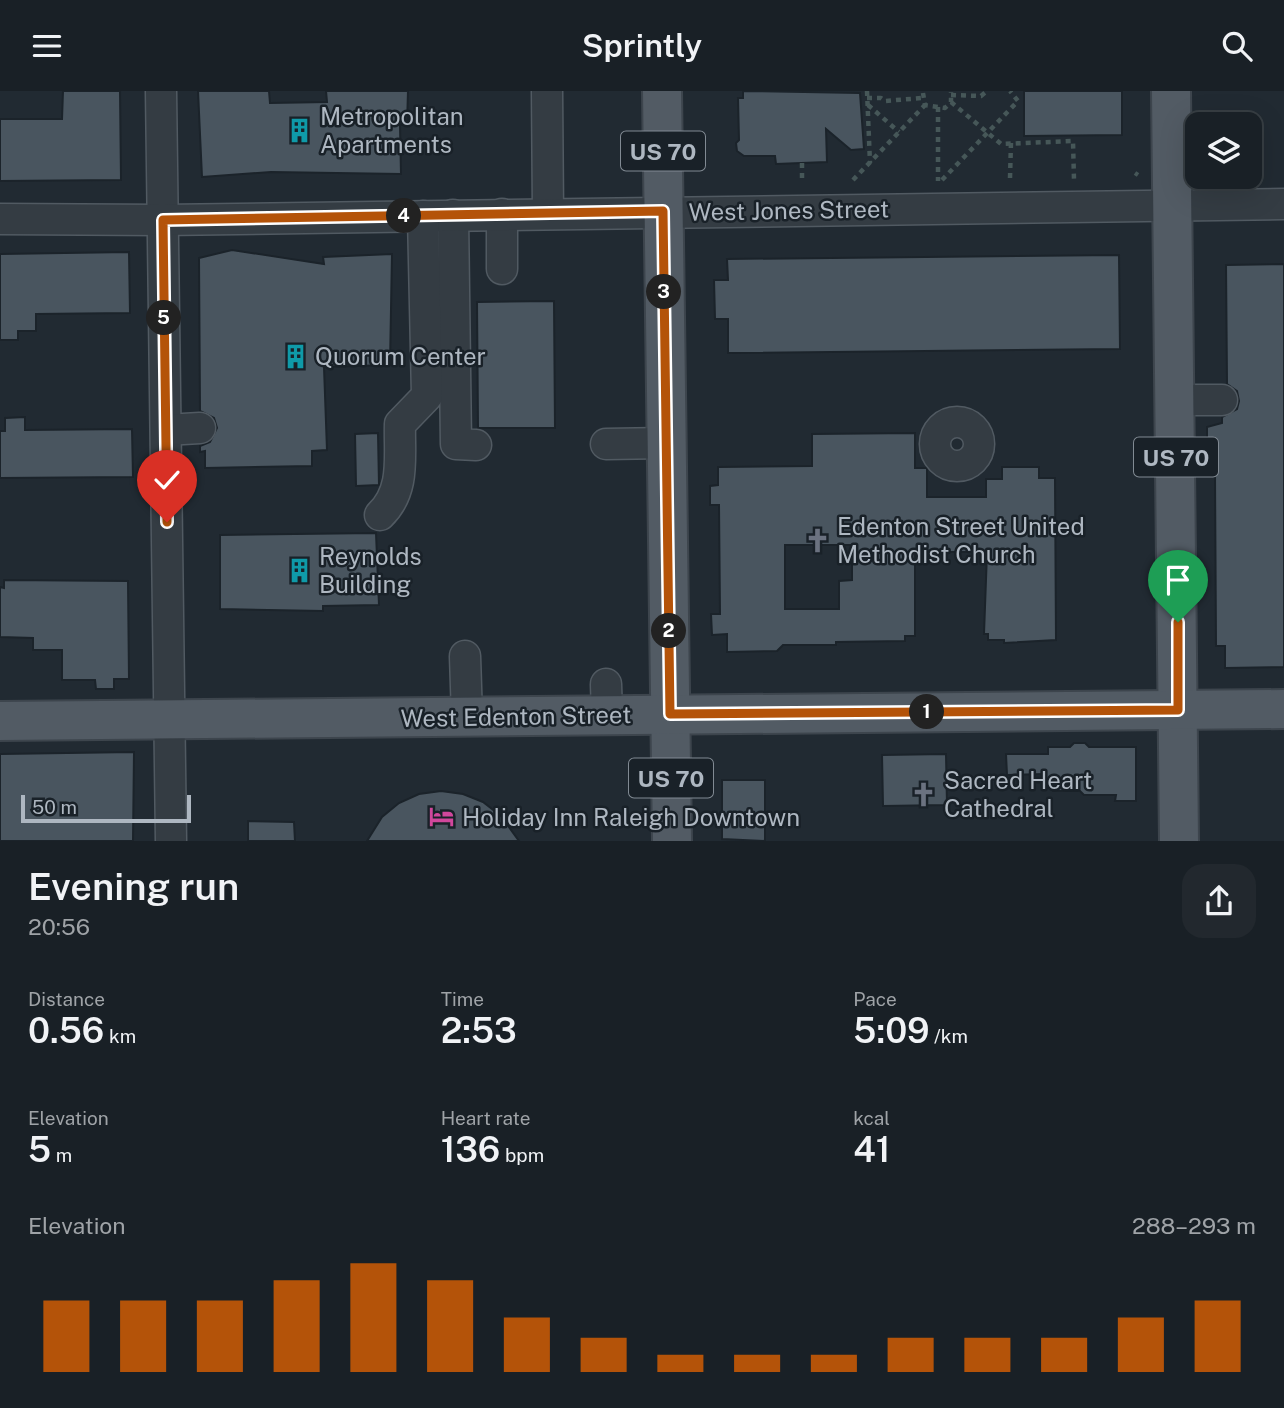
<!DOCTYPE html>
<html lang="en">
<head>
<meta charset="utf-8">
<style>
  body { margin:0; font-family:"Public Sans",sans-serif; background:#22282e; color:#f1f3f6; height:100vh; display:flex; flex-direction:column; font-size:26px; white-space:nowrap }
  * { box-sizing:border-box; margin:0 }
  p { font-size:23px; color:#9fa3a7 }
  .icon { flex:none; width:38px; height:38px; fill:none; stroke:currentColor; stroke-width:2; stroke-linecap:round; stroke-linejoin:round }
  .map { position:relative; height:750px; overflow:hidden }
  .sheet { display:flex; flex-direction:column; background:#192026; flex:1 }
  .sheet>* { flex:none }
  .controls { position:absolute; left:1185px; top:21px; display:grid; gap:14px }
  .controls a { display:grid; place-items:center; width:77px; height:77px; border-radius:14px; background:#192026; box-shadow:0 7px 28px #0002,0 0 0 2px #373e43; font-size:35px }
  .scale { position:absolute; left:21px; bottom:18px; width:170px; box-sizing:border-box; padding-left:7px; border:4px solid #aeb7c1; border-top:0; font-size:19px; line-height:24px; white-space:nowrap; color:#aeb7c1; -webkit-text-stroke:5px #192128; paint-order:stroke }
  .pin { position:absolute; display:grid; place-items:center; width:60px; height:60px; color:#fff; margin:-72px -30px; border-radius:50% 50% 50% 0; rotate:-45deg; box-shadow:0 0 7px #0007 }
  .pin .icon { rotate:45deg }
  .km { position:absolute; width:35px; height:35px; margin:-18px; border-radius:50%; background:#222; color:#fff; font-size:19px; line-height:35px; text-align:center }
  .round { display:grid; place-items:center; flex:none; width:74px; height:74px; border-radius:21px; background:#22282e }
  .headline { display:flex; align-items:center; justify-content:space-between; height:119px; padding:0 28px }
  h1 { font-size:38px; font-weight:600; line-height:52px }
  .figures { display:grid; grid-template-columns:repeat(3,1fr); gap:10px; height:119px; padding:7px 28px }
  .figures div { display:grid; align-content:center }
  .figures b { font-size:35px; font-weight:600 }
  .figures small { font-size:19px; font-weight:400 }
  .figures p { font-size:19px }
  .chart { height:196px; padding:14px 28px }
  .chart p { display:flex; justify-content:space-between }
  .chart svg { width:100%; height:126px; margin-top:7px; stroke:#b45309; stroke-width:6 }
  header { display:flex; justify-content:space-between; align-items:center; height:91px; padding:0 28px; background:#192026; font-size:32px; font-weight:600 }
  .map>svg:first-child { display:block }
  .building { fill:#49555f; stroke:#1b232a; stroke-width:2; fill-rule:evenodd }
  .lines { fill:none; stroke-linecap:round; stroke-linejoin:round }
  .minor-casing { stroke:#515a62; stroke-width:33 }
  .major-casing { stroke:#3d454d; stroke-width:42 }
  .path { stroke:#465758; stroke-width:4.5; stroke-dasharray:5 5; stroke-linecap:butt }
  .minor { stroke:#343c43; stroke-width:30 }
  .major { stroke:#525b64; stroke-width:38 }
  .route-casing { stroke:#fff; stroke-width:14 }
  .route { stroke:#b45309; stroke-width:9 }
  .labels { text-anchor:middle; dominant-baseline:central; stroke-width:5; stroke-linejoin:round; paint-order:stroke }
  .shield { fill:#192128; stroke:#818a93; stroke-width:2 }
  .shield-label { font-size:23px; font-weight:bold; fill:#aeb7c1 }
  .poi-label { font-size:24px; fill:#aeb7c1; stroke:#192128; text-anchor:start }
  .street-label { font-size:24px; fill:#aeb7c1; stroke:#192128 }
</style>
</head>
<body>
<header><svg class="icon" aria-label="menu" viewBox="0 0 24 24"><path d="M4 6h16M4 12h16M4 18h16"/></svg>Sprintly<svg class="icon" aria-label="search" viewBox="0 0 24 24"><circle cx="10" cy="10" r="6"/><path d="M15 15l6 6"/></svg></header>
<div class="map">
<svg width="1284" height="750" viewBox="0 0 1284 750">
  <rect width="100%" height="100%" fill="#212a32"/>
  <!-- building -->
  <g class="building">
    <polygon points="63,0 120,0 121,89 0,90 0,28 62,28"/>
    <polygon points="198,0 269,0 270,12 327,11 326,0 408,0 407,34 400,34 401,83 271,81 202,86"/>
    <polygon points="743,0 860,2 864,58 851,59 826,38 827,71 776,73 775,65 744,65 737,60 736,52 739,49 738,7 743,7"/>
    <polygon points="1024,0 1122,0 1122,44 1024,45"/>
    <polygon points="232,159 324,173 323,166 392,163 390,274 324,276 327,359 312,360 312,375 205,377 205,360 200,361 200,355 210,351 217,337 214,327 200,320 199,167"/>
    <polygon points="129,161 130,222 36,223 36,240 18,240 18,249 0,249 0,163"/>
    <polygon points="1119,164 1120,258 728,262 728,228 715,228 714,189 728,189 727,168"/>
    <polygon points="1284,173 1284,576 1225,577 1225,555 1216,555 1215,383 1207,383 1207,336 1222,332 1222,326 1237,318 1239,310 1237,300 1227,293 1226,174"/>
    <polygon points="554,210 555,337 478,337 477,211"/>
    <polygon points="25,326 25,339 132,338 133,386 0,387 0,340 5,340 5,327"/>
    <polygon points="378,342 379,394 356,395 355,343"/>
    <path d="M915 342V377H927V406H986V388H1002V376H1039V387H1055L1056 549 1004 552V549H988V543H984L987 461H915V545H905V550L836 551V554H783L777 560 727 561V543L712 544 711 523H720L719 414H710V395L718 394V376L812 375V343ZM785 454H852V489L839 490V518H785Z"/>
    <polygon points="376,442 379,514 323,515 323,520 220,518 220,444"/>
    <polygon points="4,489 128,490 129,588 114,588 114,598 96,598 95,589 62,589 62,559 33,559 33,547 0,546 0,496 4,497"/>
    <polygon points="1074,652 1085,652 1089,656 1136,656 1136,710 1115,710 1116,704 1084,704 1080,700 1053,700 1053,697 1044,697 1044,683 1007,684 1006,663 1048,663 1048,656 1070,656"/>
    <polygon points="134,661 133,750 0,750 0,663"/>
    <polygon points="946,663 947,714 883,715 882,664"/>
    <polygon points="722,689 765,689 765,750 722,748"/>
    <polygon points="441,700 463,703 483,711 501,725 519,750 367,750 382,726 399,712 419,703"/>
    <polygon points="248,730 294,731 295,750 248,750"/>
  </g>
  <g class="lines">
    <defs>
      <g id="minor">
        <polyline points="161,0 171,750"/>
        <polyline points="547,0 548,122"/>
        <polyline points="502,123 502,178"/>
        <polyline points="453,124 456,353 476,354"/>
        <polyline points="0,128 163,129 1284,113"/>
        <polyline points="1176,309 1222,309"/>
        <circle cx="957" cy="353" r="22"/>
        <polyline points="166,339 200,337"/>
        <polyline points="606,353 666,352"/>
        <path d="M380 424C406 399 399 365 400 333L427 305 423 125"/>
        <polyline points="465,565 467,626"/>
        <polyline points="606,593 607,624"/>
      </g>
      <g id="major">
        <polyline points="662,0 672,750"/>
        <polyline points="1171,0 1179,750"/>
        <polyline points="0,630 1284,618"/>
      </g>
    </defs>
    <!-- minor casing -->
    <use href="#minor" class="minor-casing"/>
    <!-- major casing -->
    <use href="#major" class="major-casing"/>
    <!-- path -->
    <g class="path">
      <polyline points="867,0 870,72"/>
      <polyline points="923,2 925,14 945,17 951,11 951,1"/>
      <polyline points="951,4 981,5 987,0"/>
      <polyline points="867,7 881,7 885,10 922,7"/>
      <polyline points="951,11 1001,53 1073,50 1074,89"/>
      <polyline points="868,14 899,41"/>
      <polyline points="938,16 938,90"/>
      <polyline points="802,72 802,90"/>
      <polyline points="1135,82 1138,84"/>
      <polyline points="1010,87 1011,51"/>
      <polyline points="853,89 925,14"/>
      <polyline points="942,89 1018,10 1010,0"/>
    </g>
    <!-- minor -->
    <use href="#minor" class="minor"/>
    <!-- major -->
    <use href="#major" class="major"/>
  </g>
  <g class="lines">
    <defs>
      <polyline id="route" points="167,431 163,129 663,120 670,623 1178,619 1178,531"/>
    </defs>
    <!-- route casing -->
    <use href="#route" class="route-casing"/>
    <!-- route -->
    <use href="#route" class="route"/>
  </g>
  <!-- icons -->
  <defs>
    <symbol id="building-bare" viewBox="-9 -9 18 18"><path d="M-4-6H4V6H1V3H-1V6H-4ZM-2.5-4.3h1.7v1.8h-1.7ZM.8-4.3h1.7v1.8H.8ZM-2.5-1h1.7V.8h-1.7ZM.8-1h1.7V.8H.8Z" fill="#0f9aa8" stroke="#192128" stroke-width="2.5" paint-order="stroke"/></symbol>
    <symbol id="church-bare" viewBox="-9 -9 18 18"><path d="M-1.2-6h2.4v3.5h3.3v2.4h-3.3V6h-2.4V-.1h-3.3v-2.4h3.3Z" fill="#6b7280" stroke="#192128" stroke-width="2.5" paint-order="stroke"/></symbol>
    <symbol id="hotel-bare" viewBox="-9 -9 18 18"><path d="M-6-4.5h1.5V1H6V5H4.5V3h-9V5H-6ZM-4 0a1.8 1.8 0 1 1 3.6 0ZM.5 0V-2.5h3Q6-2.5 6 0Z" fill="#d1479c" stroke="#192128" stroke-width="2.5" paint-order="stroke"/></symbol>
  </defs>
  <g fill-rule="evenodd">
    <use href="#building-bare" x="282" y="22" width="35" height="35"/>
    <use href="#building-bare" x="278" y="248" width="35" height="35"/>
    <use href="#church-bare" x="800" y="432" width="35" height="35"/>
    <use href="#building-bare" x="282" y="462" width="35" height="35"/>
    <use href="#church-bare" x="906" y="686" width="35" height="35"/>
    <use href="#hotel-bare" x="424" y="708" width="35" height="35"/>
  </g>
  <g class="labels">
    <!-- shield labels -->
    <g class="shield">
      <rect x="621" y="40.5" width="84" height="39" rx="5"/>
      <rect x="1134" y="346.5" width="84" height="39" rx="5"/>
      <rect x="629" y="667.5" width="84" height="39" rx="5"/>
    </g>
    <g class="shield-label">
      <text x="663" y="60">US 70</text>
      <text x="1176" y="366">US 70</text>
      <text x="671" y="687">US 70</text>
    </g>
    <!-- poi labels -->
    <g class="poi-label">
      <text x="320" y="25">Metropolitan<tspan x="320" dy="28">Apartments</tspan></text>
      <text x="315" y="265">Quorum Center</text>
      <text x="837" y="435">Edenton Street United<tspan x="837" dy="28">Methodist Church</tspan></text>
      <text x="319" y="465">Reynolds<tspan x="319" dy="28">Building</tspan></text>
      <text x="944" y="689">Sacred Heart<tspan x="944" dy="28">Cathedral</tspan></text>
      <text x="462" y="726">Holiday Inn Raleigh Downtown</text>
    </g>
    <!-- street labels -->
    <g class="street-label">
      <text transform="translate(789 119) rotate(-1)">West Jones Street</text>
      <text transform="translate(516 625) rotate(-1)">West Edenton Street</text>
    </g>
  </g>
</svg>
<div class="controls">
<a><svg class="icon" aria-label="layers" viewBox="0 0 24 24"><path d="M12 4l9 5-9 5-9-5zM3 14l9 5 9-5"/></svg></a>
</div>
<div class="scale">50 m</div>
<div class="pin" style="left:1178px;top:531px;background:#1e9e55"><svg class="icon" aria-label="arrive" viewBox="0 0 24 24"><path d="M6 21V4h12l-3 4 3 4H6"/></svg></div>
<div class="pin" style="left:167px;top:431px;background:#d93025"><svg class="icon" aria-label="check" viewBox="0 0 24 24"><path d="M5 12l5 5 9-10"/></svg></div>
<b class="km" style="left:927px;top:621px">1</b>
<b class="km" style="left:669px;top:540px">2</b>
<b class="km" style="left:664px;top:201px">3</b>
<b class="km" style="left:404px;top:125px">4</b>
<b class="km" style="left:164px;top:227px">5</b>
</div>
<section class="sheet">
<div class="headline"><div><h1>Evening run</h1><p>20:56</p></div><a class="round"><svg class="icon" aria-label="share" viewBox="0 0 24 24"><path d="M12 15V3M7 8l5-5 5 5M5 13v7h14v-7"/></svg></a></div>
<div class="figures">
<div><p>Distance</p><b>0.56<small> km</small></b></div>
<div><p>Time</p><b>2:53</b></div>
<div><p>Pace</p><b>5:09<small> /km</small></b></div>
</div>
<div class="figures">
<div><p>Elevation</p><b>5<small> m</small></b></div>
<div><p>Heart rate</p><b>136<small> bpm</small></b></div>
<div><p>kcal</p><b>41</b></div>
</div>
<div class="chart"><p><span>Elevation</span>288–293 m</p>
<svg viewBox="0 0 160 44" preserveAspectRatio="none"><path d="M5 44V19M15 44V19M25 44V19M35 44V12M45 44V6M55 44V12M65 44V25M75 44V32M85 44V38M95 44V38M105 44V38M115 44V32M125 44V32M135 44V32M145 44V25M155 44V19"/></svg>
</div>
</section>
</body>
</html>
